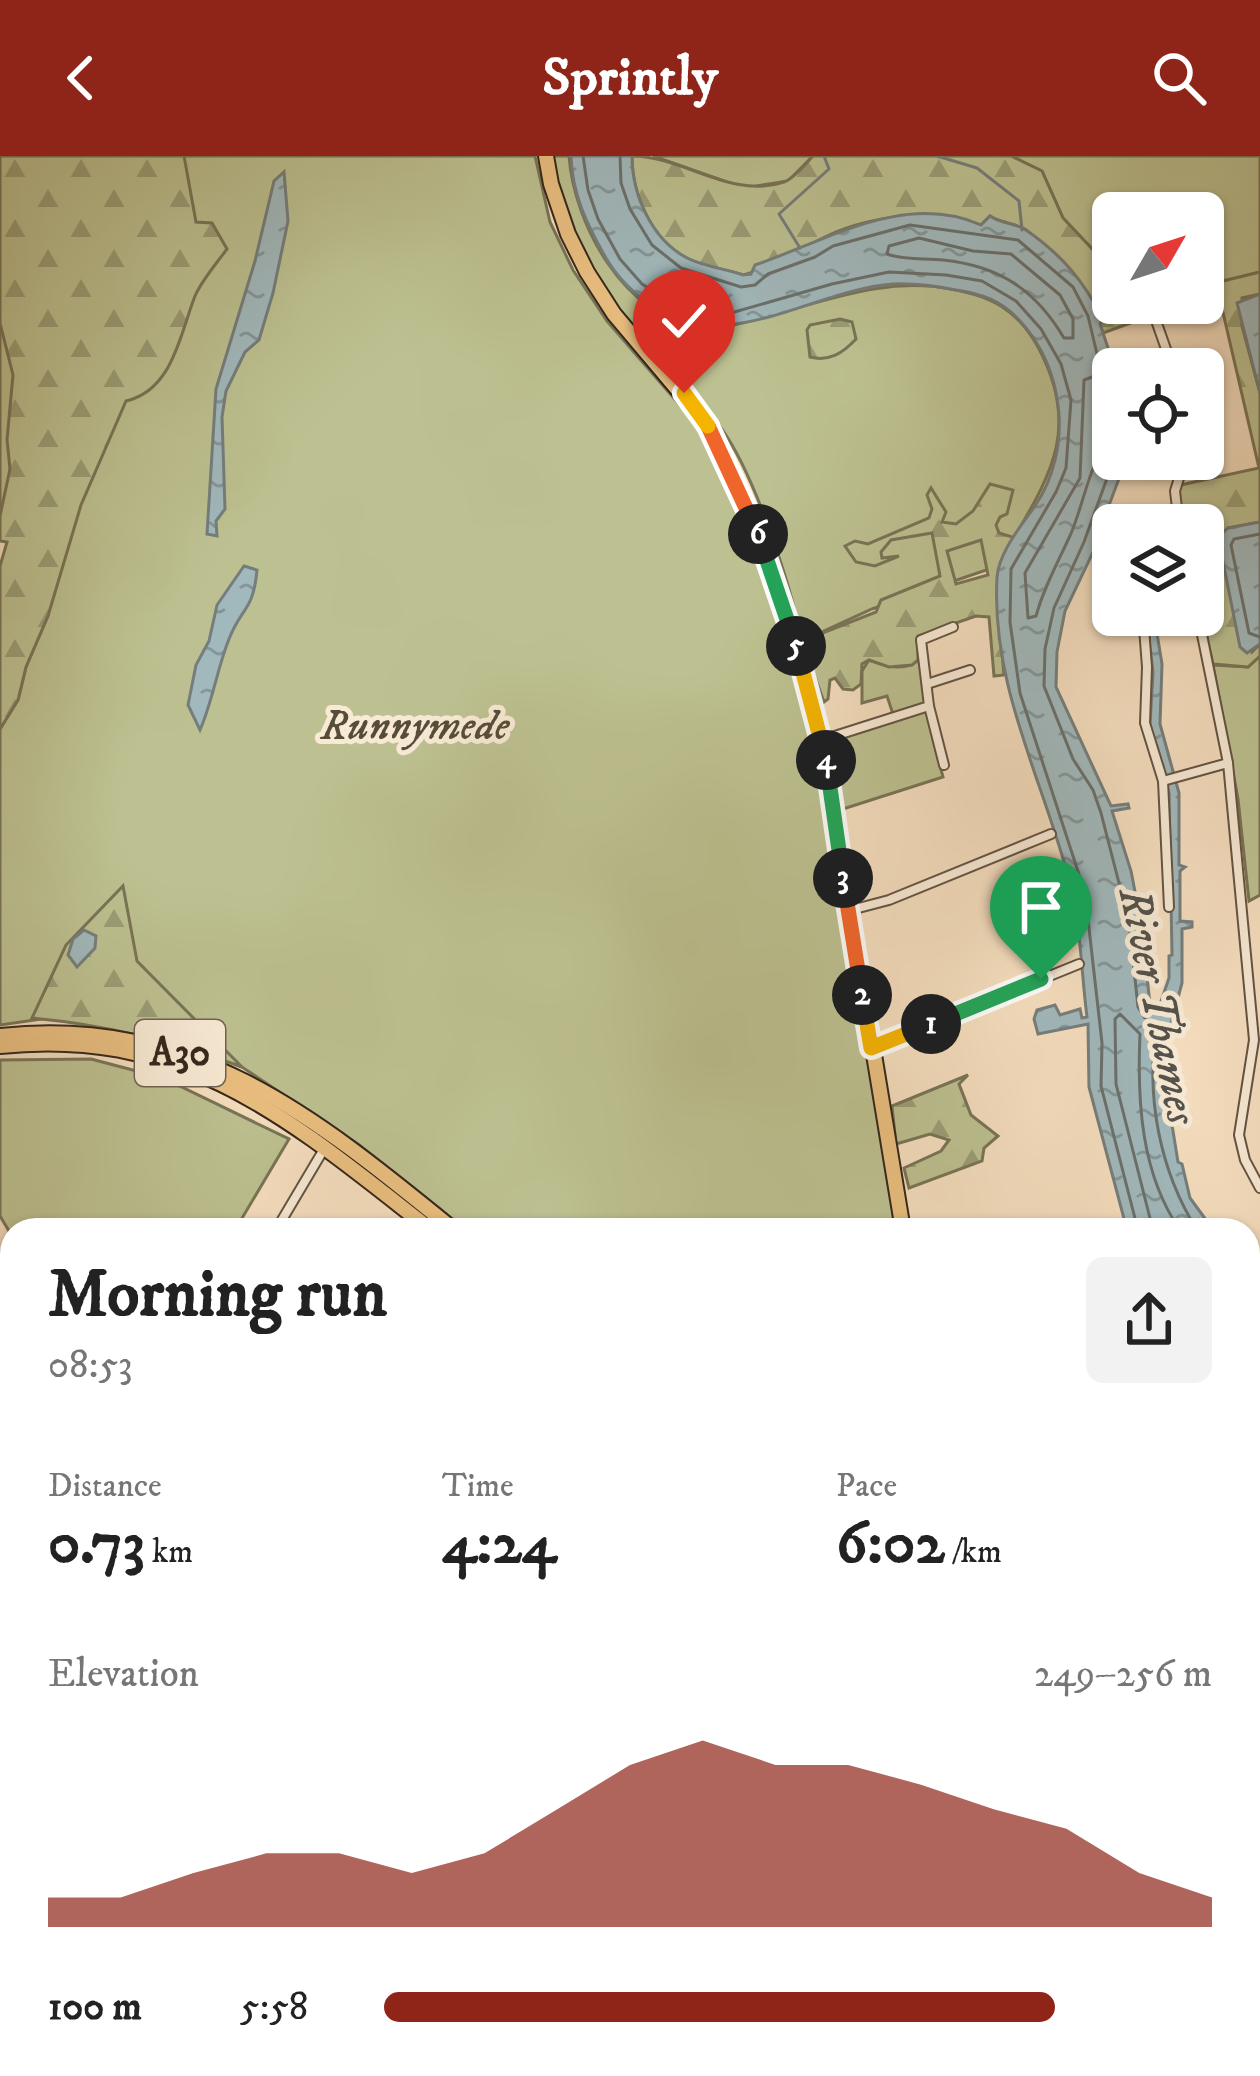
<!DOCTYPE html>
<html lang="en">
<head>
<meta charset="utf-8">
<style>
  body { margin:0; font-family:"IM FELL DW Pica",serif; background:#f2f2f2; color:#222; height:100vh; display:flex; flex-direction:column; font-size:45px; white-space:nowrap }
  * { box-sizing:border-box; margin:0 }
  p { font-size:39px; color:#767676 }
  .icon { flex:none; width:66px; height:66px; fill:none; stroke:currentColor; stroke-width:2; stroke-linecap:round; stroke-linejoin:round }
  .map { position:relative; flex:1; overflow:hidden }
  .side { position:absolute; left:0px; top:1062px; width:1260px; height:858px; display:flex; flex-direction:column; background:#fff; border-radius:36px 36px 0 0; box-shadow:0 3px 9px #0004 }
  .side>* { flex:none }
  .needle { width:78px; rotate:51deg }
  .fabs { position:absolute; left:1092px; top:36px; display:grid; gap:24px }
  .fabs a { display:grid; place-items:center; width:132px; height:132px; border-radius:18px; background:#fff; box-shadow:0 3px 9px #0004; font-size:60px }
  .pin { position:absolute; display:grid; place-items:center; width:102px; height:102px; color:#fff; margin:-123px -51px; border-radius:50% 50% 50% 0; rotate:-45deg; box-shadow:0 0 12px #0007 }
  .pin .icon { rotate:45deg }
  .km { position:absolute; width:60px; height:60px; margin:-30px; border-radius:50%; background:#222; color:#fff; font-size:33px; line-height:60px; text-align:center }
  .round { display:grid; place-items:center; flex:none; width:126px; height:126px; border-radius:18px; background:#f2f2f2 }
  .overview { display:flex; align-items:center; justify-content:space-between; height:204px; padding:0 48px }
  h1 { font-size:66px; font-weight:800; line-height:90px }
  .figures { display:grid; grid-template-columns:repeat(3,1fr); gap:18px; height:204px; padding:12px 48px }
  .figures div { display:grid; align-content:center }
  .figures b { font-size:60px; font-weight:800 }
  .figures small { font-size:33px; font-weight:400 }
  .figures p { font-size:33px }
  .chart { height:336px; padding:24px 48px }
  .chart p { display:flex; justify-content:space-between }
  .chart svg { width:100%; height:216px; margin-top:12px; fill:#8f2418; opacity:.7 }
  ul { padding:0 48px; list-style:none; font-size:39px }
  li { display:grid; grid-template-columns:192px 144px 1fr; align-items:center; height:90px }
  li i { height:30px; border-radius:15px; background:#8f2418 }
  header { display:flex; justify-content:space-between; align-items:center; height:156px; padding:0 48px; background:#8f2418; color:#fff; font-size:54px; font-weight:800 }
  .map>svg:first-child { display:block }
  .green { fill:#bdc191; stroke:#787456; stroke-width:3 }
  .forest { fill:url(#forest-firs); stroke:#787456; stroke-width:3; fill-rule:evenodd }
  .garden { fill:url(#garden-dots); stroke:#787456; stroke-width:3 }
  .water { fill:url(#water-ripples); stroke:#757e7c; stroke-width:3 }
  .lines { fill:none; stroke-linecap:round; stroke-linejoin:round }
  .shore { stroke:#6a706c; stroke-width:3 }
  .stream { stroke:#757e7c; stroke-width:3 }
  .canal { stroke:#a1b9bd; stroke-width:9 }
  .minor-casing { stroke:#645444; stroke-width:12 }
  .secondary-casing { stroke:#33261b; stroke-width:16 }
  .primary-casing { stroke:#33261b; stroke-width:18 }
  .motorway-casing { stroke:#33261b; stroke-width:20 }
  .minor { stroke:#f8ead5; stroke-width:8 }
  .secondary { stroke:#f8ead5; stroke-width:12 }
  .primary { stroke:#eabf80; stroke-width:14 }
  .motorway { stroke:#eabf80; stroke-width:15 }
  .rail { stroke:#33261b; stroke-width:3; stroke-dasharray:21 21; stroke-linecap:butt }
  .split-1-casing { stroke:#fff; stroke-width:24 }
  .split-2-casing { stroke:#fff; stroke-width:24 }
  .split-3-casing { stroke:#fff; stroke-width:24 }
  .split-4-casing { stroke:#fff; stroke-width:24 }
  .split-5-casing { stroke:#fff; stroke-width:24 }
  .split-6-casing { stroke:#fff; stroke-width:24 }
  .split-7-casing { stroke:#fff; stroke-width:24 }
  .split-8-casing { stroke:#fff; stroke-width:24 }
  .split-1 { stroke:#22a559; stroke-width:15 }
  .split-2 { stroke:#f5b400; stroke-width:15 }
  .split-3 { stroke:#f0652b; stroke-width:15 }
  .split-4 { stroke:#22a559; stroke-width:15 }
  .split-5 { stroke:#f5b400; stroke-width:15 }
  .split-6 { stroke:#22a559; stroke-width:15 }
  .split-7 { stroke:#f0652b; stroke-width:15 }
  .split-8 { stroke:#f5b400; stroke-width:15 }
  .labels { text-anchor:middle; dominant-baseline:central; stroke-width:10; stroke-linejoin:round; paint-order:stroke }
  .shield { fill:#f8ead5; stroke:#6e6153; stroke-width:3 }
  .shield-label { font-size:39px; font-weight:bold; fill:#33261b }
  .park-label { font-size:42px; font-style:italic; fill:#564d38; stroke:#f8ead5 }
  .water-label { font-size:45px; font-style:italic; fill:#54524c; stroke:#f8ead5 }
</style>
</head>
<body>
<header><svg class="icon" aria-label="back" viewBox="0 0 24 24"><path d="M15 5l-7 7 7 7"/></svg>Sprintly<svg class="icon" aria-label="search" viewBox="0 0 24 24"><circle cx="10" cy="10" r="6"/><path d="M15 15l6 6"/></svg></header>
<div class="map">
<svg width="1260" height="1920" viewBox="0 0 1260 1920">
  <defs>
    <pattern id="forest-firs" width="22" height="20" patternUnits="userSpaceOnUse" patternTransform="scale(3)"><rect width="22" height="20" fill="#bdc191"/><path d="M5 1l3.5 6h-7zM16 11l3.5 6h-7z" fill="#9a9d76"/></pattern>
    <pattern id="garden-dots" width="8" height="8" patternUnits="userSpaceOnUse" patternTransform="scale(3)"><rect width="8" height="8" fill="#bdc191"/><path d="M2 2h.1M6 6h.1" fill="none" stroke="#9a9d76" stroke-width="1.8" stroke-linecap="round"/></pattern>
    <pattern id="water-ripples" width="26" height="14" patternUnits="userSpaceOnUse" patternTransform="scale(3)"><rect width="26" height="14" fill="#a1b9bd"/><path d="M2 4q2-2 4 0t4 0M15 11q2-2 4 0t4 0" fill="none" stroke="#849699"/></pattern>
  </defs>
  <rect width="100%" height="100%" fill="#f5debf"/>
  <filter id="stains"><feTurbulence type="fractalNoise" baseFrequency=".00167" numOctaves="4"/><feColorMatrix values="0 0 0 0 .2 0 0 0 0 .09 0 0 0 0 .02 0 0 0 .5 -.17"/></filter>
  <radialGradient id="worn" r=".72"><stop offset=".6" stop-color="#630" stop-opacity="0"/><stop offset="1" stop-color="#630" stop-opacity=".3"/></radialGradient>
  <!-- green -->
  <g class="green">
    <path d="M0 0H535L550 66 573 114 607 165 698 270 741 350 765 410 821 607 897 1074H462L359 989 242 911 97 855 0 869V573L18 544 26 511 48 459 13 230C6 270 18 324 0 360Z"/>
    <path d="M550 0H569C574 68 624 161 699 171 724 174 748 165 771 159 832 143 887 121 951 133 991 140 1017 153 1038 191 1087 282 1041 331 998 410L872 453 802 485C790 427 755 319 721 272 692 233 642 188 610 143 580 100 562 51 550 0Z"/>
    <polygon points="653,0 813,0 788,25 744,32"/>
    <polygon points="1011,0 1260,0 1260,116 1203,130 1203,57 1113,57 1113,115 1063,62 1042,15"/>
    <polygon points="1260,500 1260,739 1249,745 1238,643 1213,509 1248,511"/>
    <path d="M869 504C884 509 904 517 918 504L927 528 935 577 933 583 943 621 843 653 834 582 894 561 887 540 862 547V515Z"/>
    <polygon points="91,903 163,922 289,983 235,1074 12,1074 12,1080 0,1060 0,904"/>
  </g>
  <!-- forest -->
  <g class="forest">
    <path d="M0 0H184L196 66 212 67 227 93C216 108 202 124 195 140 180 178 173 234 126 245L81 349 48 460 26 511 18 544 0 573V410L7 386 0 385V360L10 313 7 284 13 219 0 167Z"/>
    <path d="M632 0C684 0 731 44 784 26 795 22 805 8 813 0H1011L1042 15 1063 62 1113 115V147L1147 150 1185 147 1103 177C1094 152 1047 89 1026 74 1016 67 1001 68 990 60L981 69C936 52 872 59 827 80 801 92 772 112 743 119 726 113 706 111 689 103 652 85 632 39 632 0Z"/>
    <polygon points="1260,116 1260,138 1242,142 1242,170 1260,237 1260,366 1228,372 1219,398 1252,496 1260,488 1260,500 1248,511 1213,508 1202,459 1203,369 1184,369 1176,330 1259,312 1218,135 1203,140 1203,130"/>
    <path d="M840 163 852 166 856 183C843 197 829 206 810 201L807 174 810 169Z"/>
    <path d="M990 328 1013 334 1007 358 1000 361 996 369 999 377 1019 383 997 441 1004 519 994 520 989 461 976 460 918 480V504L912 509 889 511 869 504 862 508 861 528 853 534 843 533 835 522 830 524 828 543 824 546 802 485 876 456 881 444 940 420 932 377 891 384 881 396 882 402 899 400 875 410 856 406 845 390 855 385 868 388 929 362 932 353 927 339 931 332 946 356 942 366 956 368 973 355ZM981 384 988 419 956 428 947 395Z"/>
    <path d="M123 730 137 805 242 911C172 884 106 869 32 862L66 789Z"/>
    <polygon points="968,919 959,928 971,959 998,980 984,992 982,1005 909,1032 904,1012 941,995 949,984 930,978 896,988 892,950"/>
    <polygon points="1260,1126 1260,1270 1259,1271 1248,1248 1248,1129"/>
    <polygon points="1248,1804 1260,1814 1260,1920 1244,1920 1251,1913 1237,1908 1248,1908"/>
  </g>
  <!-- garden -->
  <polygon class="garden" points="422,1908 493,1908 509,1917 395,1920"/>
  <!-- water -->
  <g class="water">
    <path d="M571 0H632C632 39 652 85 689 103 706 111 726 113 743 119L751 118 755 109C826 85 905 35 981 69L990 60C1001 68 1016 67 1026 74 1062 99 1083 124 1103 163L1100 168 1109 195 1122 211 1113 213V303L1126 304 1097 381V388L1113 392V400L1094 394 1065 455 1057 496 1056 531 1111 650 1128 648 1129 652 1112 655 1131 715 1140 761 1146 763 1141 766 1150 848 1158 854 1169 822V800L1172 799 1169 637 1150 569 1153 516 1146 459H1154L1162 508 1160 568 1179 637V709L1185 711 1180 715V765L1192 766V771L1182 773V827L1166 886 1165 933 1176 934 1167 938 1178 1006 1182 1008 1190 1042 1209 1068 1208 1074H1127L1089 931 1088 868 1038 878 1034 863 1037 854 1055 849 1060 859 1080 853 1082 862 1087 861C1081 815 1081 767 1068 720 1041 620 991 528 997 421 999 396 1021 370 1035 350 1073 294 1065 213 1020 165 1001 144 982 138 956 134 936 130 914 127 893 128 810 134 727 203 649 148 631 135 617 121 606 102 587 69 572 38 571 0Z"/>
    <polygon points="284,16 288,65 273,137 259,184 245,196 226,235 222,261 225,353 216,365 217,380 207,378 216,233 255,105 274,25"/>
    <polygon points="1260,138 1260,237 1237,147"/>
    <polygon points="1260,366 1260,488 1247,497 1240,491 1218,381 1228,372"/>
    <path d="M244 410 257 414C253 456 242 450 229 483 217 513 213 544 200 574L188 549 196 509 209 485 217 449Z"/>
    <polygon points="84,774 96,780 95,792 77,811 68,799 73,783"/>
    <polygon points="1248,1248 1260,1270 1260,1814 1248,1804 1252,1787 1248,1773"/>
  </g>
  <g class="lines">
    <!-- shore -->
    <g class="shore">
      <polyline points="583,0 588,34 598,63 620,103 642,128 684,154 724,159 832,128 889,116 946,119 982,125 1016,145 1041,173 1061,208 1071,244 1066,312 1056,336 1011,413 1010,466 1020,537 1085,737 1102,887 1101,930 1138,1074"/>
      <polyline points="620,0 621,27 630,53 652,89 681,112 741,131 755,129 768,118 815,101 833,90 910,69 1018,84 1073,131 1088,160 1097,198 1113,219"/>
      <path d="M919 82 973 95 1011 98 1060 139 1073 163V182H1064C1035 133 999 110 943 104 925 102 902 104 887 98L889 90Z"/>
      <path d="M1113 237 1092 221 1084 224 1080 322 1025 417 1028 462 1036 460C1044 431 1057 408 1069 382 1083 353 1090 300 1113 280"/>
      <path d="M1114 303 1084 386 1054 452 1045 493 1044 530 1073 603 1093 634 1101 657 1129 766 1138 851 1144 861 1157 871C1145 940 1160 1015 1197 1074"/>
      <polyline points="1260,378 1234,383 1231,389 1249,477 1260,481"/>
      <path d="M1153 1074 1116 928 1115 863 1120 858 1140 878C1137 945 1141 1018 1180 1074"/>
    </g>
    <!-- stream -->
    <g class="stream">
      <polyline points="937,0 977,12 1019,45 1022,74"/>
      <polyline points="800,92 779,58 829,13 824,0"/>
      <polyline points="1208,1908 1224,1920"/>
      <polyline points="117,1913 126,1908"/>
      <polyline points="109,1920 113,1916"/>
      <polyline points="195,1920 216,1908"/>
    </g>
    <!-- canal -->
    <polyline class="canal" points="1248,1103 1260,1110"/>
    <defs>
      <g id="minor">
        <polyline points="1153,156 1173,213"/>
        <polyline points="1179,369 1175,335 1185,303"/>
        <polyline points="1143,459 1147,511 1145,567 1163,625 1169,751"/>
        <polyline points="1198,459 1228,607 1254,884 1239,979 1245,1004 1260,1032"/>
        <polyline points="927,528 970,514"/>
        <polyline points="929,550 944,609"/>
        <polyline points="822,584 929,550 921,484 953,471"/>
        <polyline points="1163,625 1228,607"/>
        <polyline points="851,754 889,744 1051,678"/>
        <polyline points="872,892 1079,808"/>
        <polyline points="276,1074 324,993"/>
        <polyline points="0,1255 12,1257"/>
        <polyline points="0,1333 12,1343"/>
        <polyline points="0,1627 12,1631"/>
        <polyline points="0,1748 4,1749"/>
        <polyline points="0,1792 12,1793"/>
        <polyline points="0,1842 12,1823"/>
        <polyline points="619,1908 631,1920"/>
        <polyline points="1134,1908 1148,1920"/>
        <polyline points="0,1915 18,1908"/>
        <polyline points="652,1920 656,1908"/>
        <polyline points="735,1920 742,1908"/>
      </g>
      <g id="secondary">
        <polyline points="0,1468 12,1473"/>
        <polyline points="564,1920 566,1908"/>
      </g>
      <g id="primary">
        <polyline points="546,0 551,28 568,78 587,116 614,158 711,273 785,449 822,584 903,1074"/>
        <path d="M0 880C191 859 314 960 454 1074"/>
        <path d="M0 890C186 870 294 967 431 1074"/>
        <polyline points="1248,1691 1260,1691"/>
        <polyline points="1248,1754 1260,1754"/>
        <polyline points="785,1908 794,1920"/>
        <polyline points="1021,1908 1033,1920"/>
        <polyline points="1040,1908 1050,1920"/>
        <polyline points="906,1920 917,1908"/>
      </g>
      <g id="motorway">
        <polyline points="1248,1709 1260,1709"/>
        <polyline points="1248,1738 1260,1738"/>
        <polyline points="259,1920 283,1908"/>
        <polyline points="311,1920 337,1908"/>
      </g>
    </defs>
    <!-- minor casing -->
    <use href="#minor" class="minor-casing"/>
    <!-- secondary casing -->
    <use href="#secondary" class="secondary-casing"/>
    <!-- primary casing -->
    <use href="#primary" class="primary-casing"/>
    <!-- motorway casing -->
    <use href="#motorway" class="motorway-casing"/>
    <!-- minor -->
    <use href="#minor" class="minor"/>
    <!-- secondary -->
    <use href="#secondary" class="secondary"/>
    <!-- primary -->
    <use href="#primary" class="primary"/>
    <!-- motorway -->
    <use href="#motorway" class="motorway"/>
    <!-- rail -->
    <g class="rail">
      <polyline points="0,1690 12,1695"/>
      <polyline points="502,1908 525,1920"/>
    </g>
  </g>
  <g class="lines">
    <defs>
      <polyline id="split-1" points="931,868 1041,823"/>
      <polyline id="split-2" points="862,839 871,892 931,868"/>
      <polyline id="split-3" points="843,722 862,839"/>
      <polyline id="split-4" points="826,604 843,722"/>
      <polyline id="split-5" points="796,490 826,604"/>
      <polyline id="split-6" points="758,378 796,490"/>
      <polyline id="split-7" points="708,270 758,378"/>
      <polyline id="split-8" points="684,237 708,270"/>
    </defs>
    <!-- split-1 casing -->
    <use href="#split-1" class="split-1-casing"/>
    <!-- split-2 casing -->
    <use href="#split-2" class="split-2-casing"/>
    <!-- split-3 casing -->
    <use href="#split-3" class="split-3-casing"/>
    <!-- split-4 casing -->
    <use href="#split-4" class="split-4-casing"/>
    <!-- split-5 casing -->
    <use href="#split-5" class="split-5-casing"/>
    <!-- split-6 casing -->
    <use href="#split-6" class="split-6-casing"/>
    <!-- split-7 casing -->
    <use href="#split-7" class="split-7-casing"/>
    <!-- split-8 casing -->
    <use href="#split-8" class="split-8-casing"/>
    <!-- split-1 -->
    <use href="#split-1" class="split-1"/>
    <!-- split-2 -->
    <use href="#split-2" class="split-2"/>
    <!-- split-3 -->
    <use href="#split-3" class="split-3"/>
    <!-- split-4 -->
    <use href="#split-4" class="split-4"/>
    <!-- split-5 -->
    <use href="#split-5" class="split-5"/>
    <!-- split-6 -->
    <use href="#split-6" class="split-6"/>
    <!-- split-7 -->
    <use href="#split-7" class="split-7"/>
    <!-- split-8 -->
    <use href="#split-8" class="split-8"/>
  </g>
  <g class="labels">
    <!-- shield labels -->
    <rect class="shield" x="135" y="864" width="90" height="66" rx="9"/>
    <g class="shield-label">
      <text x="180" y="897">A30</text>
    </g>
    <!-- park labels -->
    <g class="park-label">
      <text x="415" y="571">Runnymede</text>
    </g>
    <!-- water labels -->
    <g class="water-label">
      <text transform="translate(1157 850) rotate(78)">River Thames</text>
    </g>
  </g>
  <rect width="100%" height="100%" filter="url(#stains)"/>
  <rect width="100%" height="100%" fill="url(#worn)"/>
</svg>
<div class="fabs">
<a><svg class="needle" viewBox="-14 -14 28 28"><path d="M0-13l5 13h-10z" fill="#e53935"/><path d="M0 13l5-13h-10z" fill="#767676"/></svg></a>
<a><svg class="icon" aria-label="locate" viewBox="0 0 24 24"><circle cx="12" cy="12" r="6"/><path d="M12 2v4M12 18v4M2 12h4M18 12h4"/></svg></a>
<a><svg class="icon" aria-label="layers" viewBox="0 0 24 24"><path d="M12 4l9 5-9 5-9-5zM3 14l9 5 9-5"/></svg></a>
</div>
<div class="pin" style="left:1041px;top:823px;background:#1e9e55"><svg class="icon" aria-label="arrive" viewBox="0 0 24 24"><path d="M6 21V4h12l-3 4 3 4H6"/></svg></div>
<div class="pin" style="left:684px;top:237px;background:#d93025"><svg class="icon" aria-label="check" viewBox="0 0 24 24"><path d="M5 12l5 5 9-10"/></svg></div>
<b class="km" style="left:931px;top:868px">1</b>
<b class="km" style="left:862px;top:839px">2</b>
<b class="km" style="left:843px;top:722px">3</b>
<b class="km" style="left:826px;top:604px">4</b>
<b class="km" style="left:796px;top:490px">5</b>
<b class="km" style="left:758px;top:378px">6</b>
<section class="side">
<div class="overview"><div><h1>Morning run</h1><p>08:53</p></div><a class="round"><svg class="icon" aria-label="share" viewBox="0 0 24 24"><path d="M12 15V3M7 8l5-5 5 5M5 13v7h14v-7"/></svg></a></div>
<div class="figures">
<div><p>Distance</p><b>0.73<small> km</small></b></div>
<div><p>Time</p><b>4:24</b></div>
<div><p>Pace</p><b>6:02<small> /km</small></b></div>
</div>
<div class="chart"><p><span>Elevation</span>249–256 m</p>
<svg viewBox="0 0 160 44" preserveAspectRatio="none"><path d="M0 44V38L10 38L20 33L30 29L40 29L50 33L60 29L70 20L80 11L90 6L100 11L110 11L120 15L130 20L140 24L150 33L160 38V44z"/></svg>
</div>
<ul>
<li><b>100 m</b>5:58<i style="width:81%"></i></li>
</ul>
</section>
</div>
</body>
</html>
